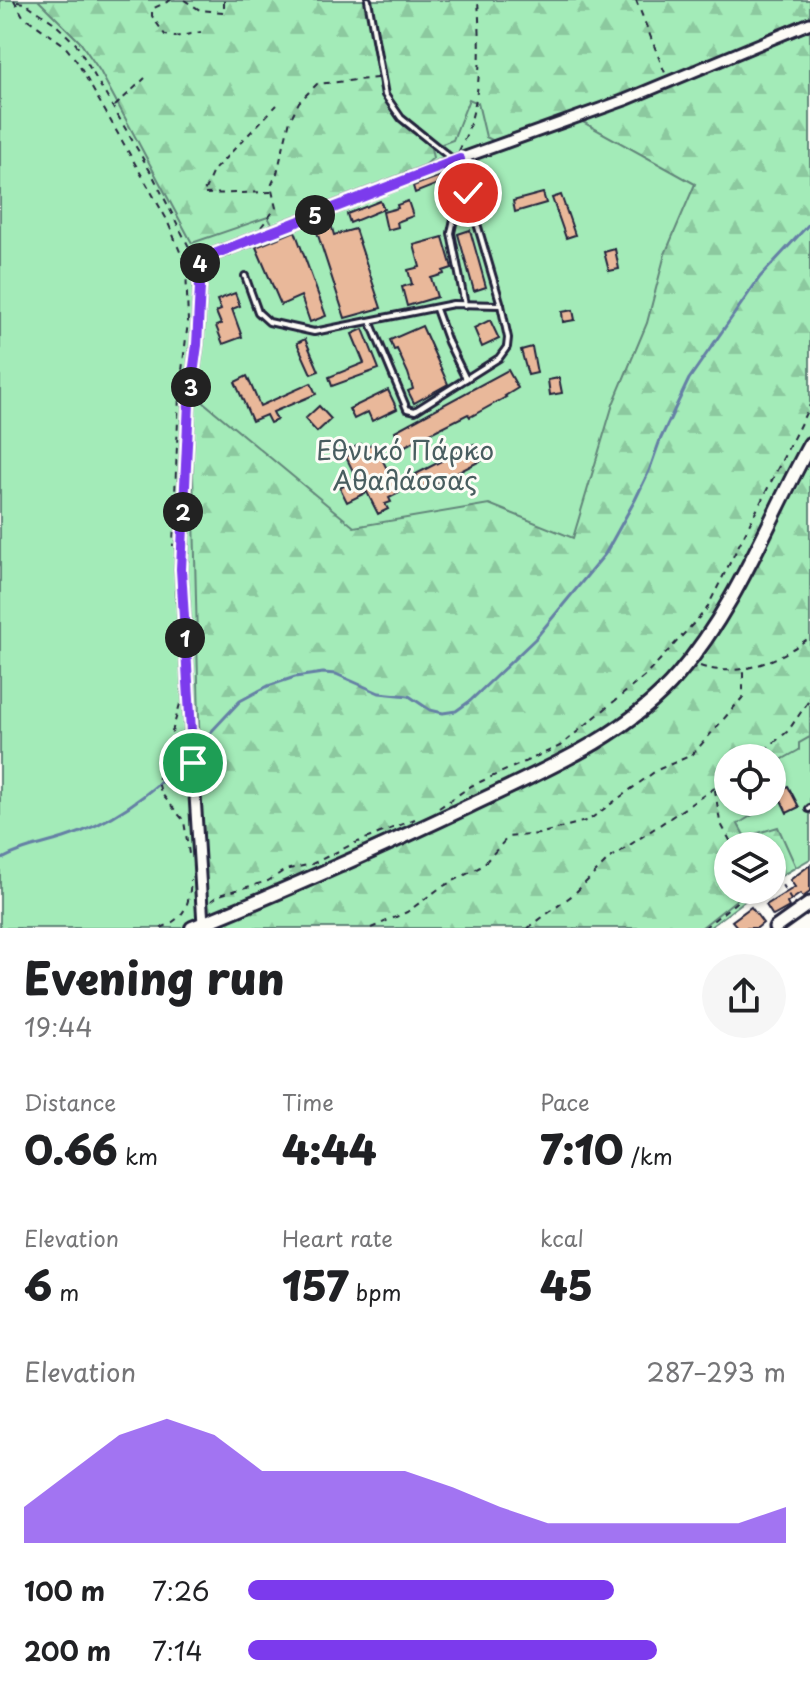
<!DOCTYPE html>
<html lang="en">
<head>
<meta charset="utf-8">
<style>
  body { margin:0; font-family:"Playpen Sans",sans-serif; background:#f6f6f6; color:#202124; height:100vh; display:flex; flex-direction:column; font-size:30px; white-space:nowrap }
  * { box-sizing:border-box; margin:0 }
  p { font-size:26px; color:#757577 }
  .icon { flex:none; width:44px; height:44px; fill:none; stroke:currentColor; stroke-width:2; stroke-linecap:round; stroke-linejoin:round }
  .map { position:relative; height:928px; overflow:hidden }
  .details { display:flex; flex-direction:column; background:#fff; flex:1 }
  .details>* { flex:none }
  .fabs { position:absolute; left:714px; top:744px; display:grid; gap:16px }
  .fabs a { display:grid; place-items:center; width:72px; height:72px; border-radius:50%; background:#fff; box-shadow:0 2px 6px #0004; font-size:40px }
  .pin { position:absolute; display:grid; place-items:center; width:68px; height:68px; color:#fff; margin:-34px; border:4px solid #fff; border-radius:50%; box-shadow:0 2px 8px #0007 }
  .km { position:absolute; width:40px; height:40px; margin:-20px; border-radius:50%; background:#222; color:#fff; font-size:22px; line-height:40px; text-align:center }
  .round { display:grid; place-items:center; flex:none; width:84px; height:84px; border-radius:42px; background:#f6f6f6 }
  .headline { display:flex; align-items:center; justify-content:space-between; height:136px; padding:0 24px }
  h1 { font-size:44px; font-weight:800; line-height:60px }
  .figures { display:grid; grid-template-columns:repeat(3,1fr); gap:12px; height:136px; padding:8px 24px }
  .figures div { display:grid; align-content:center }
  .figures b { font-size:40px; font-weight:800 }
  .figures small { font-size:22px; font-weight:400 }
  .figures p { font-size:22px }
  .chart { height:224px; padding:16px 24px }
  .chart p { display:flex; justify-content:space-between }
  .chart svg { width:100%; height:144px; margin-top:8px; fill:#7c3aed; opacity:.7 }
  ul { padding:0 24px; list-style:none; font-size:26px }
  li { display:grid; grid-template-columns:128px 96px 1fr; align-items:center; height:60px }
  li i { height:20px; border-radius:10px; background:#7c3aed }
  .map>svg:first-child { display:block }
  .green { fill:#a3ebb8; stroke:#62867a; stroke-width:2; fill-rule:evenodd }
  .forest { fill:url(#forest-firs); stroke:#62867a; stroke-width:2 }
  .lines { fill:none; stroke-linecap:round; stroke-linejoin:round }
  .stream { stroke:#6580a5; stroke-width:3 }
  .building { fill:#e9b89a; stroke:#22223b; stroke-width:2 }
  .service-casing { stroke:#22223b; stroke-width:10 }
  .minor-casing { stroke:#22223b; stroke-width:15 }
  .tertiary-casing { stroke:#22223b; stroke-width:17 }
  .secondary-casing { stroke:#22223b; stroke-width:18 }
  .path { stroke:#22223b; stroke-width:2; stroke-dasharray:6 6; stroke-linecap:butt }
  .service { stroke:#fdfcf7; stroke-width:4 }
  .minor { stroke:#fdfcf7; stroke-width:9 }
  .tertiary { stroke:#fdfcf7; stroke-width:11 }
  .secondary { stroke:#fdfcf7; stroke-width:12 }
  .route-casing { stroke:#fff; stroke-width:16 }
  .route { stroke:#7c3aed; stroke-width:10 }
  .labels { text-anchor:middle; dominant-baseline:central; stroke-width:6; stroke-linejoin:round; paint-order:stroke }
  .park-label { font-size:26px; fill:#495e60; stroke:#fdfcf7 }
</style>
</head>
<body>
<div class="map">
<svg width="810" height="928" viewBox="0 0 810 928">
  <defs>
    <pattern id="forest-firs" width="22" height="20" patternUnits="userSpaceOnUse" patternTransform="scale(2)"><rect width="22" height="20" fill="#a3ebb8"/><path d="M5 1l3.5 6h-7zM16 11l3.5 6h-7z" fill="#8cc99f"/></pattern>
  </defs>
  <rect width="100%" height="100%" fill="#fdfcf7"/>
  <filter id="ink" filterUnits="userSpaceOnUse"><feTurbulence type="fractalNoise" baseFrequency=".0125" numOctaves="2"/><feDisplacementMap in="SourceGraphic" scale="16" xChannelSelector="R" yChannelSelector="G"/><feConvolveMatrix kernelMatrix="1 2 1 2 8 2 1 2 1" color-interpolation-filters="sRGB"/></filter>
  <g filter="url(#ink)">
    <!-- green -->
    <path class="green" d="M0 0H810V859L772 881V846H728V890H759L709 928H0ZM728 758H772V802H728Z"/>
    <!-- forest -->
    <g class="forest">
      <polygon points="38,0 810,0 810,18 650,85 496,142 486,137 478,103 469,99 453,140 431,148 433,158 419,171 273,226 268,217 192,243 100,71 80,42"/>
      <polygon points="810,30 810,737 799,743 799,750 772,765 772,758 728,758 728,802 765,802 767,806 738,824 745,837 778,827 796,867 772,881 772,846 728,846 728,890 741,890 741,896 701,928 204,928 191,392 354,527 489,504 573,538 613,404 647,323 665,254 695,184 579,120 660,91"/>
    </g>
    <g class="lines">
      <!-- stream -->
      <g class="stream">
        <polyline points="196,748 240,701 268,686 295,677 323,673 336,674 379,693 409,696 430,710 443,713 456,711 470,701 535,639 605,554 635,500 649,471 660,440 689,379 760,277 810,223"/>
        <path d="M0 860C25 847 39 846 64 838 113 823 156 790 191 753"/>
      </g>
    </g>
    <!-- building -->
    <g class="building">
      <polygon points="446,174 448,180 415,193 413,186"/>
      <polygon points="543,193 546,203 515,212 513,201"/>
      <polygon points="561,195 575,235 566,238 552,198"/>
      <polygon points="380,201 384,209 350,223 347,214"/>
      <polygon points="408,201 413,216 397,222 398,227 387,230 383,212 398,208 397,205"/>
      <polygon points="330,221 334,235 355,229 381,308 345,318 315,226"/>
      <polygon points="470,230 486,287 474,291 458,234"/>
      <polygon points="295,231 326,316 310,322 301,296 281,305 256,247"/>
      <polygon points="443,237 452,268 443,271 444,274 431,278 437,297 407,306 402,287 412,284 408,270 420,267 414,245"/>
      <polygon points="615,249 619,269 609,271 604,252"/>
      <polygon points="235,293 240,306 232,309 242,337 223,344 216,326 221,324 216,312 221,310 217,300"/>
      <polygon points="573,310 575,320 563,322 562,312"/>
      <polygon points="490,320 499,339 482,347 474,328"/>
      <polygon points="422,326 448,384 414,403 408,391 413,389 408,373 397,349 394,350 390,340"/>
      <polygon points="363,329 379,369 332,386 329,377 364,363 352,334"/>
      <polygon points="305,339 319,371 311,374 297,343"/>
      <polygon points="532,347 537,373 528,375 521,350"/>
      <polygon points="508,370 518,388 505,396 506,397 470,417 468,414 401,448 395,431"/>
      <polygon points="247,376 260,406 311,383 316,394 273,412 277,420 270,423 266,415 252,421 235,382"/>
      <polygon points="559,378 562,393 550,395 548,380"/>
      <polygon points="388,390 397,409 372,421 368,412 354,419 349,409"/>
      <polygon points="319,406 331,419 317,432 305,419"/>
      <polygon points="374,443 399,493 389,498 391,502 385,504 388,509 378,514 367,492 347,502 340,488 357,479 346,457 355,452 353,448 361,444 363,448"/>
      <polygon points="474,444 482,460 424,490 416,474"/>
      <polygon points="788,786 799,807 787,813 777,792"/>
      <polygon points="810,865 810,892 803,897 800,894 787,903 789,907 773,916 766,905 795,887 790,880"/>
      <polygon points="751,907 763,923 757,928 738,928 732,921"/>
    </g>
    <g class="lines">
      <defs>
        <g id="service">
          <polyline points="368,0 385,95 401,118 452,159"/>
          <polyline points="460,161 459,195 451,233 465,305"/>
          <polyline points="245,276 258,312 269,322 314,332 453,304 501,305"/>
          <polyline points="436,309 448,342 466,379"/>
          <polyline points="370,321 407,409 415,411 499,358 507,347 508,338 501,305 468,193 469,156"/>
          <polyline points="809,809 810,808"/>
        </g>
        <polyline id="minor" points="203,924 181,569 189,403 197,345 200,287 198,266 204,258 454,161 625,100 810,23"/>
        <polyline id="tertiary" points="775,928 810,903"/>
        <path id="secondary" d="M192 928C286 890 378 849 469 806 542 771 626 737 678 675 737 606 767 522 810 444"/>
      </defs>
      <!-- service casing -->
      <use href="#service" class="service-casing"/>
      <!-- minor casing -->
      <use href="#minor" class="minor-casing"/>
      <!-- tertiary casing -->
      <use href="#tertiary" class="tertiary-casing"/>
      <!-- secondary casing -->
      <use href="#secondary" class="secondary-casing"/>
      <!-- path -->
      <g class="path">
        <polyline points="14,0 23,16 63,44 76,60 166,218 186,266 188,322 179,395 173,546"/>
        <polyline points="171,0 152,9 152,16 165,35 175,37 201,32"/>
        <polyline points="184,0 200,10 224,12 224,0"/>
        <polyline points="636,0 665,73"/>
        <polyline points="17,2 25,3 53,22 76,44 153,176 194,257"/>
        <polyline points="115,106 145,78"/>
        <path d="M459 151C483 103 481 52 478 0"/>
        <polyline points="271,192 203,194 213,171 277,105"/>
        <polyline points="261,227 276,208 271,186 277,173 290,120 299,102 317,84 377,78"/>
        <path d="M700 666C740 679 779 660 810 637"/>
        <polyline points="180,704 158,781 161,793 184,821 189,854"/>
        <polyline points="755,758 788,731 810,699"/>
        <polyline points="715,790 720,822 733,846"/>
        <polyline points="439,808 471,786 560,746 645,676 706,610 810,405"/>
        <polyline points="772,885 776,882 782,885 794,905"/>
        <polyline points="746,892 756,894 763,890"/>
        <polyline points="211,901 219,895 268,881 285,870 312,864 353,844 415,819"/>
        <path d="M161 928C185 918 189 906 191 880"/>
        <polyline points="371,928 407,912 440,888 482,866 508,837 539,834 589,820 657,770 692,755 743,697 743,669"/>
        <polyline points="528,928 574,894 609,859 728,779"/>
        <polyline points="704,928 744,896 746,890"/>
      </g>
      <!-- service -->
      <use href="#service" class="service"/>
      <!-- minor -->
      <use href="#minor" class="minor"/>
      <!-- tertiary -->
      <use href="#tertiary" class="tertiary"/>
      <!-- secondary -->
      <use href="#secondary" class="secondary"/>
    </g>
  </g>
  <g class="lines" filter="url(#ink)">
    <defs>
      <polyline id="route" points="193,763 181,569 189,403 197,345 200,287 198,266 204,258 460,159 459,195 468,193"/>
    </defs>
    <!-- route casing -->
    <use href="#route" class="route-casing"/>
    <!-- route -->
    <use href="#route" class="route"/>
  </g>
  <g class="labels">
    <!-- park labels -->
    <g class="park-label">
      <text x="405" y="449">Εθνικό Πάρκο<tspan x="405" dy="30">Αθαλάσσας</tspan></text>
    </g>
  </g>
</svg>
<div class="fabs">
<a><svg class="icon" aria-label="locate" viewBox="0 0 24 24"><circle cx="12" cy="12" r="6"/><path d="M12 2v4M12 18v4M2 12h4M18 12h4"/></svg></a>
<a><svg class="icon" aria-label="layers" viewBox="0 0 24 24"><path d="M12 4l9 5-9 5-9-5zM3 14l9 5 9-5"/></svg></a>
</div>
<div class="pin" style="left:193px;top:763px;background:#1e9e55"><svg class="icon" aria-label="arrive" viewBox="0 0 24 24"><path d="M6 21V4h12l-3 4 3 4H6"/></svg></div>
<div class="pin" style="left:468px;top:193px;background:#d93025"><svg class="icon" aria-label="check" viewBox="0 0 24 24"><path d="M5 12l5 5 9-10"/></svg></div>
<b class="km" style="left:185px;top:638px">1</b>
<b class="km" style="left:183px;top:512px">2</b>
<b class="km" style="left:191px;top:387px">3</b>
<b class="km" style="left:200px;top:263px">4</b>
<b class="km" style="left:315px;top:215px">5</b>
</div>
<section class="details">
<div class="headline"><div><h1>Evening run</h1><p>19:44</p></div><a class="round"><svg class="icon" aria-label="share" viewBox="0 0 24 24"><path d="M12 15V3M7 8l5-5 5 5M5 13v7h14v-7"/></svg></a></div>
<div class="figures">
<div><p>Distance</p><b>0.66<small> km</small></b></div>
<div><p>Time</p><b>4:44</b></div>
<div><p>Pace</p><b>7:10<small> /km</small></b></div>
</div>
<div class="figures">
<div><p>Elevation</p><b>6<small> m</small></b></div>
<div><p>Heart rate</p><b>157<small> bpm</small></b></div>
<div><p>kcal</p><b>45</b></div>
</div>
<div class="chart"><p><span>Elevation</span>287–293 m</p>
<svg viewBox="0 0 160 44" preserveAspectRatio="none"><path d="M0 44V33L10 22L20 11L30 6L40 11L50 22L60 22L70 22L80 22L90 27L100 33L110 38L120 38L130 38L140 38L150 38L160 33V44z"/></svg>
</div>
<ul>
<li><b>100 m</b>7:26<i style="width:68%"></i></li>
<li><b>200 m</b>7:14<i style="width:76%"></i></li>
</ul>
</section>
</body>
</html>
